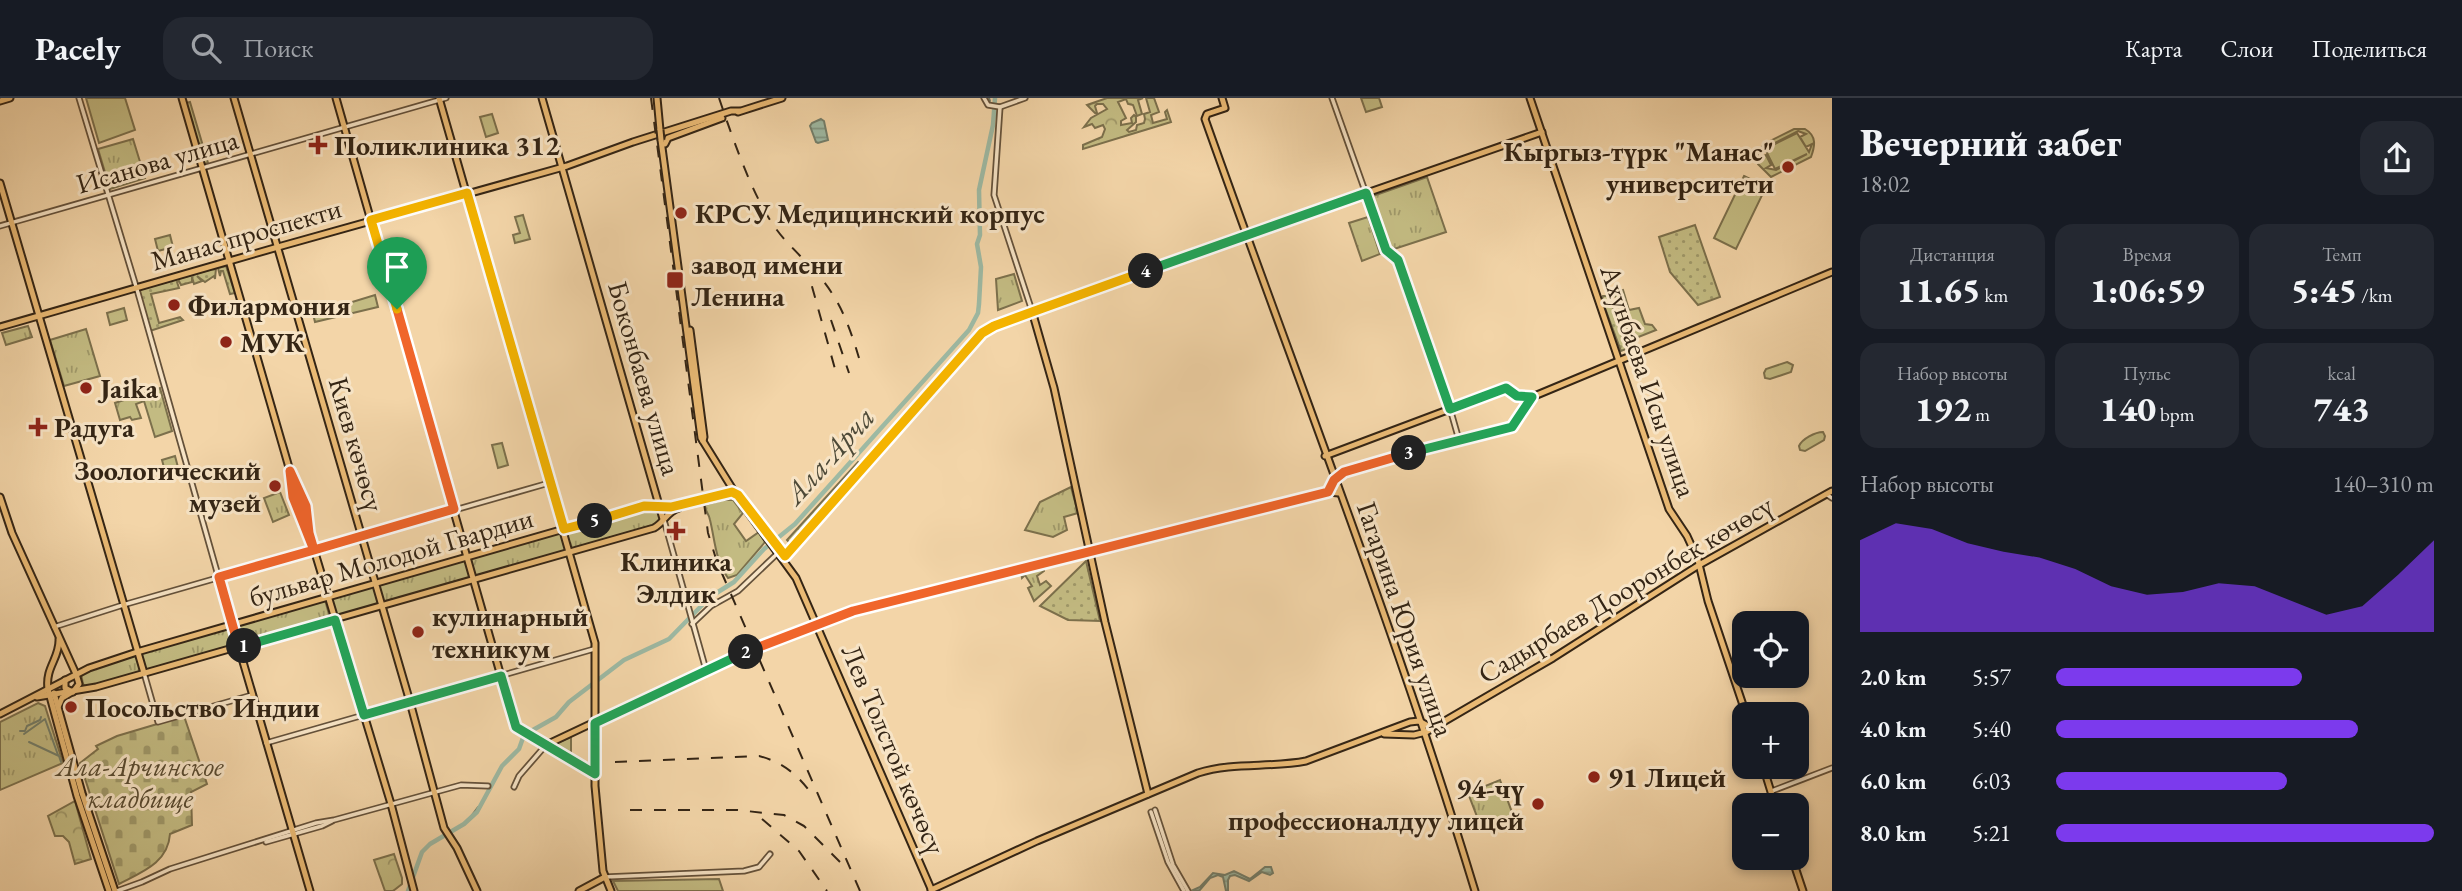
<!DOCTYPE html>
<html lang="ru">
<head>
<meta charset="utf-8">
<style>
  body { margin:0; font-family:"EB Garamond",serif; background:#242831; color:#f1f3f6; height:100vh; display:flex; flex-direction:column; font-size:26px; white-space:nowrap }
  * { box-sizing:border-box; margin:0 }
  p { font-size:23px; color:#9ea1a6 }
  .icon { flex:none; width:38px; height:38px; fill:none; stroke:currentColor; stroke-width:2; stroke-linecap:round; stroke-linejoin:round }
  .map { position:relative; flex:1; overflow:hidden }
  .drawer { display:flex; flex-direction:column; background:#171b24; width:630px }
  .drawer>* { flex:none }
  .tools { position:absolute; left:1732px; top:513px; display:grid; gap:14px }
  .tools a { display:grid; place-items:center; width:77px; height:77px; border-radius:14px; background:#171b24; box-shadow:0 4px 10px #0003; font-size:35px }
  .pin { position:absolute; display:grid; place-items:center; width:60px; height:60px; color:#fff; margin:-72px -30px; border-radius:50% 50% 50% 0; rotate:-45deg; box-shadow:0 0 7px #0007 }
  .pin .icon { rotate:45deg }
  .km { position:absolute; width:35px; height:35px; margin:-18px; border-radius:50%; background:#222; color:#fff; font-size:19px; line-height:35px; text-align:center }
  .round { display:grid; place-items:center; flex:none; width:74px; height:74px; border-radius:21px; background:#242831 }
  .head { display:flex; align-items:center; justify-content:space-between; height:119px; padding:0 28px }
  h1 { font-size:38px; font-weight:800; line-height:52px }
  .metrics { display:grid; grid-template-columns:repeat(3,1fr); gap:10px; height:119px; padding:7px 28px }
  .metrics div { display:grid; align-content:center; border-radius:18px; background:#242831; text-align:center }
  .metrics b { font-size:35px; font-weight:800 }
  .metrics small { font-size:19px; font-weight:400 }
  .metrics p { font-size:19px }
  .chart { height:196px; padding:14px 28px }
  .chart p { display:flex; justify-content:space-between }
  .chart svg { width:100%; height:126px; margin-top:7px; fill:#7c3aed; opacity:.7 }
  ul { padding:0 28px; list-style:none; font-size:23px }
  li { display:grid; grid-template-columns:112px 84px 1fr; align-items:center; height:52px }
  li i { height:18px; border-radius:9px; background:#7c3aed }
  header { display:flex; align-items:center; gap:42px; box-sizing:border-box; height:98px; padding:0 35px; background:#171b24; border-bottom:2px solid #363941 }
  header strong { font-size:33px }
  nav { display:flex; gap:38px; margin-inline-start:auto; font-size:24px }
  .search { width:490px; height:63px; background:#242831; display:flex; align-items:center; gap:18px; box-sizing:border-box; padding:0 24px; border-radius:21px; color:#9ea1a6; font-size:26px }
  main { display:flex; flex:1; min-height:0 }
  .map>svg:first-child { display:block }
  .grass { fill:url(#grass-dots); stroke:#7c704c; stroke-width:2 }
  .forest { fill:url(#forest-crowns); stroke:#7c704c; stroke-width:2 }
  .cemetery { fill:url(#cemetery-stones); stroke:#7c704c; stroke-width:2 }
  .park { fill:url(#park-tufts); stroke:#7c704c; stroke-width:2 }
  .garden { fill:#c3bb82; stroke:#7c704c; stroke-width:2; fill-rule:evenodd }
  .water { fill:url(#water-rules); stroke:#737e6a; stroke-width:2 }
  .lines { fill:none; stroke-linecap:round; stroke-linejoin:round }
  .stream { stroke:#737e6a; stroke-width:2 }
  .river { stroke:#9db9a3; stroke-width:4.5 }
  .minor-casing { stroke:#64513a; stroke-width:7 }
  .major-casing { stroke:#342515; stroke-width:9 }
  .minor { stroke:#f7e4c6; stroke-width:3.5 }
  .major { stroke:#eaba74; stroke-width:5 }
  .rail { stroke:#342515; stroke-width:2; stroke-dasharray:12 12; stroke-linecap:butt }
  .major-bridge-casing { stroke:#342515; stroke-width:9; stroke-linecap:butt }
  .major-bridge { stroke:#eaba74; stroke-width:5 }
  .split-1-casing { stroke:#fff; stroke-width:14 }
  .split-2-casing { stroke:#fff; stroke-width:14 }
  .split-3-casing { stroke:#fff; stroke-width:14 }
  .split-4-casing { stroke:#fff; stroke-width:14 }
  .split-5-casing { stroke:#fff; stroke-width:14 }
  .split-6-casing { stroke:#fff; stroke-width:14 }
  .split-1 { stroke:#f0652b; stroke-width:9 }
  .split-2 { stroke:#22a559; stroke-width:9 }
  .split-3 { stroke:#f0652b; stroke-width:9 }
  .split-4 { stroke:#22a559; stroke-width:9 }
  .split-5 { stroke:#f5b400; stroke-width:9 }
  .split-6 { stroke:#f5b400; stroke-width:9 }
  .poi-dot { fill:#8f2418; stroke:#f7e4c6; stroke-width:2.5 }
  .labels { text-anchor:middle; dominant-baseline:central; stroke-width:6; stroke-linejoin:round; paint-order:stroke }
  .poi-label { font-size:28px; font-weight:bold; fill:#342515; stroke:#f7e4c6; text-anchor:start }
  .street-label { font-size:28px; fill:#342515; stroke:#f7e4c6 }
  .park-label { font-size:28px; font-style:italic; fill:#584a30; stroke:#f7e4c6 }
  .water-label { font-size:30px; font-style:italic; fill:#4e4a38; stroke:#f7e4c6 }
</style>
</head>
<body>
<header>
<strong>Pacely</strong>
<div class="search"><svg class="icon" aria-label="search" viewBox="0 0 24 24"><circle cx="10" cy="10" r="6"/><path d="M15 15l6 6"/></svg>Поиск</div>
<nav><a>Карта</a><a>Слои</a><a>Поделиться</a></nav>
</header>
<main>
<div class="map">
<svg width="1832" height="793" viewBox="0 0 1832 793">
  <defs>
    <pattern id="grass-dots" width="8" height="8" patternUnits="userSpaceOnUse" patternTransform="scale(1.75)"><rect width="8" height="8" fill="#c3bb82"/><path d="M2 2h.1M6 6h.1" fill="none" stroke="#9f9869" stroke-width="1.8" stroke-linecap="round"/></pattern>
    <pattern id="forest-crowns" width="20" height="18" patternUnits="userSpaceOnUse" patternTransform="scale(1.75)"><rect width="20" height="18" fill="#c3bb82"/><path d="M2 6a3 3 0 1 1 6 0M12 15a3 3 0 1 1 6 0" fill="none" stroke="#9f9869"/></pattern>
    <pattern id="cemetery-stones" width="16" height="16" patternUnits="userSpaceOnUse" patternTransform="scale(1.75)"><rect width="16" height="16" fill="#c3bb82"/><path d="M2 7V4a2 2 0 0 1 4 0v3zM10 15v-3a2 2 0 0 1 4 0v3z" fill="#9f9869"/></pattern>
    <pattern id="park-tufts" width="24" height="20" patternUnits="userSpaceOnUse" patternTransform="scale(1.75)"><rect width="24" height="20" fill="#c3bb82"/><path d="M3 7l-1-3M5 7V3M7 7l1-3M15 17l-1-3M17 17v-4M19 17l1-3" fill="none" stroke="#9f9869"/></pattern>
    <pattern id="water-rules" width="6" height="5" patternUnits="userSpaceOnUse" patternTransform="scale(1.75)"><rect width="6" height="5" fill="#9db9a3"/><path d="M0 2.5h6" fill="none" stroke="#819684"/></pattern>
  </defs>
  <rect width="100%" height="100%" fill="#f3d5a8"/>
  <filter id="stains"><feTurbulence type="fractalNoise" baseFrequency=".00286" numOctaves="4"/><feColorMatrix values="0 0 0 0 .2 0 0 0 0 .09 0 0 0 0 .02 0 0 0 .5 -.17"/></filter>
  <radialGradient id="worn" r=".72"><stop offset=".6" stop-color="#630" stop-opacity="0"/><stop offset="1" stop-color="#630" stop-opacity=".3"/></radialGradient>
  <!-- grass -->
  <g class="grass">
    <polygon points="190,4 208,65 203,66 186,5"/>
    <polygon points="1695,127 1720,199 1698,207 1670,174 1659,139"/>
    <polygon points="226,168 235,195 230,196 223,173 221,173 220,178 218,170"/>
    <polygon points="216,170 215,181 214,178 205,184 197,178 202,183 194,186 192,179 192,184 181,187 179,183 177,184 179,190 151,196 159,225 180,219 183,222 150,233 139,192"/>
    <polygon points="1603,198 1609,198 1626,251 1621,253 1602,202"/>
    <polygon points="1086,463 1100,523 1068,522 1040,508"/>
  </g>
  <!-- forest -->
  <g class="forest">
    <polygon points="1107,0 1143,0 1138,2 1142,16 1137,18 1133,7 1128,6 1126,1 1118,4 1126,20 1121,23 1121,27 1132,25 1131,20 1134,17 1136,19 1136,24 1127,32 1129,34 1136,32 1137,27 1144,25 1145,21 1144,16 1150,14 1146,0 1154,0 1159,14 1151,17 1153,25 1167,21 1165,14 1167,12 1171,24 1083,51 1083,47 1102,39 1105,31 1103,27 1095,30 1092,26 1084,29 1091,20 1107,11 1103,6 1097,6 1095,8 1097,15 1095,15 1087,7"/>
    <polygon points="375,197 378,209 315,224 313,216"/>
    <polygon points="858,364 863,368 792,447 787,442"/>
    <polygon points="75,703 91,761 75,766 69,744 63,738 55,738 48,718"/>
    <polygon points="394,756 402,780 402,786 393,793 385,793 374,762"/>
  </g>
  <!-- cemetery -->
  <path class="cemetery" d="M184 618 207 686 191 694 192 727 170 736C168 765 142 774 119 786L80 665 98 651 96 648 117 638Z"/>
  <!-- park -->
  <g class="park">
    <polygon points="1361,0 1379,0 1382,9 1366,14"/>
    <polygon points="133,41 145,80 110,91 98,51"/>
    <polygon points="1427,79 1446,134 1388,153 1370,99"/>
    <polygon points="1368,119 1380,156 1362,163 1349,125"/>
    <polygon points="1014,176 1022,203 998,212 996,181"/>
    <polygon points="1623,192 1629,212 1639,210 1645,226 1652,227 1656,232 1631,242 1614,195"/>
    <polygon points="124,210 127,222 110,227 107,215"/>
    <polygon points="28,228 32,239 6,247 2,235"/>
    <polygon points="86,231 100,278 64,288 50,242"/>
    <polygon points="160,290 172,333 155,339 144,303 136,306 141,320 132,322 130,319 120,322 115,305"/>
    <polygon points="1071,389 1078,415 1064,419 1067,432 1053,439 1025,432 1040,404"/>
    <polygon points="280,394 289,417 273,424 264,400"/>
    <path d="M722 402H733L743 415 734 426 746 443 759 434 765 444 737 477 728 480C715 462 715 442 710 422 709 415 705 414 705 407Z"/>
    <polygon points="649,409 657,410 660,421 654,427 571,451 566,433"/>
    <polygon points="562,434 567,452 475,478 470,460"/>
    <polygon points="466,461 471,480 383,505 378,487"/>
    <polygon points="1042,468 1044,469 1044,473 1037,478 1040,487 1046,483 1051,488 1034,503 1028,490 1032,488 1025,477 1022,480 1021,474"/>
    <polygon points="374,488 379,506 336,518 331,500"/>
    <polygon points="325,502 330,520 240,546 234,528"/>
    <polygon points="231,529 236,547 144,573 139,555"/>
    <polygon points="136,556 141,574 86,589 83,586 81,576 101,566"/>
    <polygon points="38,605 45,608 63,665 0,692 0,624"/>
    <polygon points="571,639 571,659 552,647"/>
    <polygon points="1500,682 1513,717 1481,729 1468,695"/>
    <polygon points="719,781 723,793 618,793 613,783"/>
  </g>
  <!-- garden -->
  <g class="garden">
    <polygon points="86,0 125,0 135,32 99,45"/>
    <polygon points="492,16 498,35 486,39 480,19"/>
    <path d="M1794 31H1805C1817 38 1815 48 1811 59L1771 79 1758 66 1759 53 1764 46ZM1798 33 1806 36 1800 39 1806 49 1812 46 1809 54 1797 35 1765 51 1775 71 1807 56 1776 72 1766 70 1771 67 1766 57 1760 59 1763 51Z"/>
    <polygon points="1744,78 1766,89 1736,151 1714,140"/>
    <polygon points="523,117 530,141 515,145 513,137 520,135 515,119"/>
    <polygon points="170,137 173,149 158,153 155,141"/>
    <polygon points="1787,264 1793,267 1791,274 1770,281 1765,280 1764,275 1766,271"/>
    <path d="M1823 334 1825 338 1824 342 1805 353 1800 352 1799 348C1802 341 1815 334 1823 334Z"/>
    <polygon points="502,345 508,367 498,370 492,347"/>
    <polygon points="175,358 179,373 166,377 162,362"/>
  </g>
  <!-- water -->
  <g class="water">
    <polygon points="821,21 824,23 828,42 818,45 816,44 810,28 812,25"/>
    <polygon points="1265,769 1271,769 1273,775 1270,777 1262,774 1249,783 1235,777 1230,778 1228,782 1228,793 1226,793 1223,779 1218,777 1210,780 1199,793 1193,792 1200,789 1213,775 1225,777 1234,773 1250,781"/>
  </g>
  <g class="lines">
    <!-- stream -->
    <g class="stream">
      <polyline points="989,0 990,3"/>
      <polyline points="20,633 25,633 27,628 40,622 41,619"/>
      <polyline points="24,636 45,621 58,657"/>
      <polyline points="29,644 59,658 61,664"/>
      <polyline points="469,721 478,709"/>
    </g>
    <!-- river -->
    <polyline class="river" points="408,793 422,754 430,746 464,726 477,714 502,668 519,651 524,637 556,619 569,604 624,562 669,541 710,499 734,484 764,451 795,426 969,232 978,215 979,206 981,169 977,146 980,137 979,92 993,27 995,0"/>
    <defs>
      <g id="minor">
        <polyline points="79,0 138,195 238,548"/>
        <polyline points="984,0 988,7 1000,9 1025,0"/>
        <polyline points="1332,0 1386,152 1395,158 1401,170 1449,307 1459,342"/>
        <polyline points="1000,9 994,97 1032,213"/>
        <polyline points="0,128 446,0"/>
        <polyline points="1826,396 1832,400"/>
        <polyline points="664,422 706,572"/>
        <polyline points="692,526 711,508 738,493 780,453"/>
        <polyline points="54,529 123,507 549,385"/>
        <polyline points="144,575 158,624 252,597"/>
        <polyline points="266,645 594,551"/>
        <polyline points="514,689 519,678 546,647"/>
        <polyline points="1772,693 1832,670"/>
        <polyline points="1155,712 1173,767 1188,793"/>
        <polyline points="1151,714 1168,764 1184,793"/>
        <polyline points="266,744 322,728 332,723"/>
        <polyline points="605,779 744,773 759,769 770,756"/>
        <polyline points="117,793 142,784 170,771 316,725 334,722 461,687 488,688"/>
      </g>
      <g id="major">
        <polyline points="182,0 290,373 292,396 309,435 391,706 414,793"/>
        <polyline points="234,0 410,604 444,730 457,750 477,793"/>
        <polyline points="336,0 514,624 522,634 595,676"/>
        <polyline points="439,0 595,545 595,688 603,773 611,793"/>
        <polyline points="542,0 663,421"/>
        <polyline points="657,0 660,32"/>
        <path d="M1222 0 1225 10 1207 16 1205 21C1296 278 1396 532 1475 793"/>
        <polyline points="1530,0 1669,411 1687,438 1698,462 1708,503 1746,616"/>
        <polyline points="0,3 10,0"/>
        <polyline points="738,14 782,0"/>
        <polyline points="661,42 701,340 742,406 796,480 932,793"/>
        <polyline points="665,46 668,40 722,20"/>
        <polyline points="0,85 144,575"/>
        <polyline points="1032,213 1054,290 1105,524 1148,696"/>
        <polyline points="0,229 278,149 567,68 633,44 731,13 739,13"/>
        <polyline points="690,232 704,339 703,343"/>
        <polyline points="1325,358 1506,290 1519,299 1532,299 1832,174"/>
        <polyline points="291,375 306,408 309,432"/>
        <polyline points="1328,394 1334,382 1344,374 1421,352 1512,329 1532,299"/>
        <polyline points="0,399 12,435 76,576 79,586 73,594"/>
        <polyline points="783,460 804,439 975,242 989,230 1246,137 1542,34"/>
        <path d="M59 541C60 560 45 569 48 591L77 698 109 793"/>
        <polyline points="239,550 310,793"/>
        <polyline points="54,595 82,695 115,793"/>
        <path d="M37 599 96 589 654 430C665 424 666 414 679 410"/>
        <polyline points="58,609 62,600 72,594 65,590 65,582"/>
        <polyline points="0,616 89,570 137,554 644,408 679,408 728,394 735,395"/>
        <polyline points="1384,636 1414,637 1426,634 1553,560 1699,467 1832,393"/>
        <polyline points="546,647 692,578 844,516 1328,394 1339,395"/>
        <polyline points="1763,668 1775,707"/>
        <polyline points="1792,760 1803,793"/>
        <path d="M931 792 1037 743 1198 675C1233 664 1270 670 1306 663L1410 624 1419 623 1428 628 1440 625"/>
        <polyline points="579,793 605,779"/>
      </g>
    </defs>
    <!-- minor casing -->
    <use href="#minor" class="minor-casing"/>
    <!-- major casing -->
    <use href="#major" class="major-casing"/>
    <!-- minor -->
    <use href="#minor" class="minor"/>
    <!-- major -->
    <use href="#major" class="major"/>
    <!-- rail -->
    <g class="rail">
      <polyline points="651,0 708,435 717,464 860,793"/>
      <path d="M719 0C732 38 751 95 774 128 787 147 805 161 820 179 841 204 850 230 859 260"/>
      <polyline points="801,167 811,185 837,278"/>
      <polyline points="831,222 849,275"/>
      <path d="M615 664 759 658C782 664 797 676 811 695"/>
      <polyline points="630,712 737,712 784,717 804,728 843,767"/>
      <polyline points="762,721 799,753 827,793"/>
    </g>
    <defs>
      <polyline id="major-bridge" points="660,32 661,42"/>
    </defs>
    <!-- major-bridge casing -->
    <use href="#major-bridge" class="major-bridge-casing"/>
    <!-- major-bridge -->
    <use href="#major-bridge" class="major-bridge"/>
  </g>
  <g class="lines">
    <defs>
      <polyline id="split-1" points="244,548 239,550 219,479 314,452 309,435 306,408 290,373 293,399 314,452 454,411 397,211"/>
      <polyline id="split-2" points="244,548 335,522 364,617 501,578 516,629 595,676 595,625 746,554"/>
      <polyline id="split-3" points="746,554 853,513 1328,394 1334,382 1344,374 1409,355"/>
      <polyline id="split-4" points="1146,173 1366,95 1386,152 1398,162 1450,311 1506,290 1517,298 1532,299 1512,329 1409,355"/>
      <polyline id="split-5" points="595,423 644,408 671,409 732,394 738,397 785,458 982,235 994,228 1032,214 1146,173"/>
      <polyline id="split-6" points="397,211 371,122 467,95 564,431 595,423"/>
    </defs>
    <!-- split-1 casing -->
    <use href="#split-1" class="split-1-casing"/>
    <!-- split-2 casing -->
    <use href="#split-2" class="split-2-casing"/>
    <!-- split-3 casing -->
    <use href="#split-3" class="split-3-casing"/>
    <!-- split-4 casing -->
    <use href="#split-4" class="split-4-casing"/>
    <!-- split-5 casing -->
    <use href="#split-5" class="split-5-casing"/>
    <!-- split-6 casing -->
    <use href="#split-6" class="split-6-casing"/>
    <!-- split-1 -->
    <use href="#split-1" class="split-1"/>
    <!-- split-2 -->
    <use href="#split-2" class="split-2"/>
    <!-- split-3 -->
    <use href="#split-3" class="split-3"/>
    <!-- split-4 -->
    <use href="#split-4" class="split-4"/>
    <!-- split-5 -->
    <use href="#split-5" class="split-5"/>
    <!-- split-6 -->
    <use href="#split-6" class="split-6"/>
  </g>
  <!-- markers -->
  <g class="poi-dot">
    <path d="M314.5 36.5h7v7h7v7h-7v7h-7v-7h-7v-7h7z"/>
    <circle cx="1788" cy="69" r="7"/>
    <circle cx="681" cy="115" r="7"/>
    <rect x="666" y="173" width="18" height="18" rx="3.5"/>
    <circle cx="174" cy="207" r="7"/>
    <circle cx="226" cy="244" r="7"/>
    <circle cx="86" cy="290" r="7"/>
    <path d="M34.5 318.5h7v7h7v7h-7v7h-7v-7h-7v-7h7z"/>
    <circle cx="275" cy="388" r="7"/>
    <path d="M672.5 422.5h7v7h7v7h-7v7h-7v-7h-7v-7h7z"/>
    <circle cx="418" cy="534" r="7"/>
    <circle cx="71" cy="609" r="7"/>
    <circle cx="1594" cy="679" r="7"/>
    <circle cx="1538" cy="706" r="7"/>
  </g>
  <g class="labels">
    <!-- poi labels -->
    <g class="poi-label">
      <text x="334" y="47">Поликлиника 312</text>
      <text x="1774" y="53" text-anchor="end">Кыргыз-түрк "Манас"<tspan x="1774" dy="32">университети</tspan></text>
      <text x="695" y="115">КРСУ Медицинский корпус</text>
      <text x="691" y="166">завод имени<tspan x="691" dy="32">Ленина</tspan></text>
      <text x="188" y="207">Филармония</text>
      <text x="240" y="244">МУК</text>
      <text x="100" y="290">Jaika</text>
      <text x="54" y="329">Радуга</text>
      <text x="261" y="372" text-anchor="end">Зоологический<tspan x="261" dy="32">музей</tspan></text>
      <text x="676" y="463" text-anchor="middle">Клиника<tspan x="676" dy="32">Элдик</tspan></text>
      <text x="432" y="518">кулинарный<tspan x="432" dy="32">техникум</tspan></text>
      <text x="85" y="609">Посольство Индии</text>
      <text x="1608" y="679">91 Лицей</text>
      <text x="1524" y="690" text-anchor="end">94-чү<tspan x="1524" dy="32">профессионалдуу лицей</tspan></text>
    </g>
    <!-- street labels -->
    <g class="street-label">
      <text transform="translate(157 63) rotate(-16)">Исанова улица</text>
      <text transform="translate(246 136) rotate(-16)">Манас проспекти</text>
      <text transform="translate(645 280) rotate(74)">Боконбаева улица</text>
      <text transform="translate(1649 283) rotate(71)">Ахунбаева Исы улица</text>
      <text transform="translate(357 346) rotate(74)">Киев көчөсү</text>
      <text transform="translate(391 459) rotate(-16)">бульвар Молодой Гвардии</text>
      <text transform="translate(1625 491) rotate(-31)">Садырбаев Дооронбек көчөсү</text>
      <text transform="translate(1406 521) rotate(71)">Гагарина Юрия улица</text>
      <text transform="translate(894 651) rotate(67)">Лев Толстой көчөсү</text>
    </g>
    <!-- park labels -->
    <g class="park-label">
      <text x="140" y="668">Ала-Арчинское<tspan x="140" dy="32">кладбище</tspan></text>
    </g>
    <!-- water labels -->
    <g class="water-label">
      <text transform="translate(829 357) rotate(-48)">Ала-Арча</text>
    </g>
  </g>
  <rect width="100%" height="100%" filter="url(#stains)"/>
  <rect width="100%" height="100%" fill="url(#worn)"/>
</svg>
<div class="tools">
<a><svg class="icon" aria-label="locate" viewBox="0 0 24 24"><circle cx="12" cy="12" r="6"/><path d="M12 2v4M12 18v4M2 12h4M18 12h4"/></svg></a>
<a>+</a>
<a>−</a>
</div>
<div class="pin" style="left:397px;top:211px;background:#1e9e55"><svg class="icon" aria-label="arrive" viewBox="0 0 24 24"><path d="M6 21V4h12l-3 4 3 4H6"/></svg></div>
<b class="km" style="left:244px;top:548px">1</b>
<b class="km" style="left:746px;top:554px">2</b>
<b class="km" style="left:1409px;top:355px">3</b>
<b class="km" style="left:1146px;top:173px">4</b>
<b class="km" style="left:595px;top:423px">5</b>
</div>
<section class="drawer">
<div class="head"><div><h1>Вечерний забег</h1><p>18:02</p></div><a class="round"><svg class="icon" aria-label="share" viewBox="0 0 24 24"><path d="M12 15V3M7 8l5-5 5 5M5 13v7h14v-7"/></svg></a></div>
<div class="metrics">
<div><p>Дистанция</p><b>11.65<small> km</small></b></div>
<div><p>Время</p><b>1:06:59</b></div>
<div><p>Темп</p><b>5:45<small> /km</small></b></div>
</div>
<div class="metrics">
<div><p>Набор высоты</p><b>192<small> m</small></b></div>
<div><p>Пульс</p><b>140<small> bpm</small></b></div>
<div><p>kcal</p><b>743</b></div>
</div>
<div class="chart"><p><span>Набор высоты</span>140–310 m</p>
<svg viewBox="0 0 160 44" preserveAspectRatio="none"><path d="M0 44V12L10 6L20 8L30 13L40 16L50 18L60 22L70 28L80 31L90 30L100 27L110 28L120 33L130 38L140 35L150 24L160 12V44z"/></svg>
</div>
<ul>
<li><b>2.0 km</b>5:57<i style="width:65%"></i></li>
<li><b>4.0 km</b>5:40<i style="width:80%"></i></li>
<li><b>6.0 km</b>6:03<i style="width:61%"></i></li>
<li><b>8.0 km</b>5:21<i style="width:100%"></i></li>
</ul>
</section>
</main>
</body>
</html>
